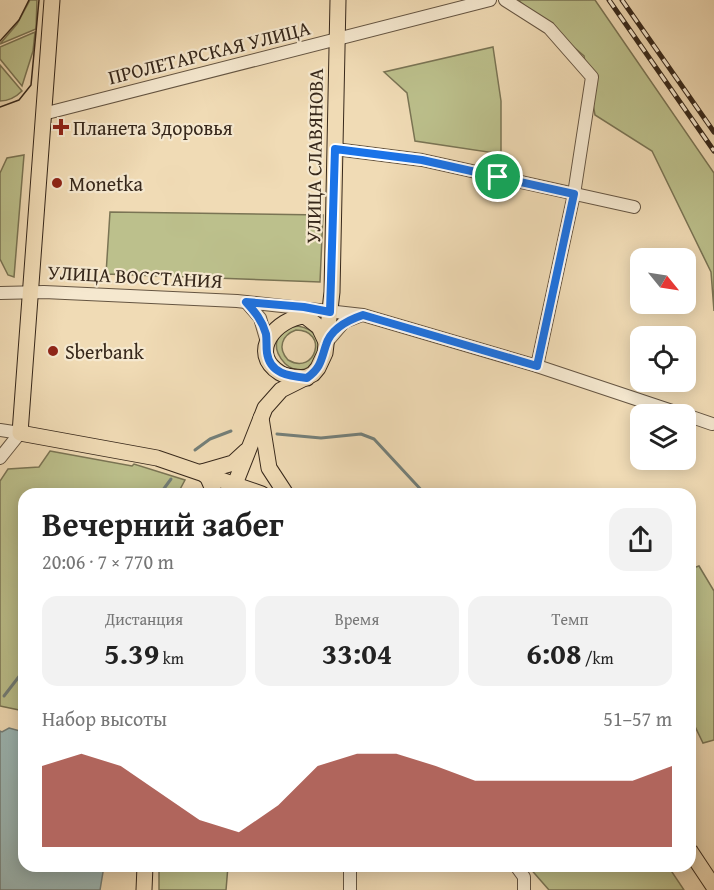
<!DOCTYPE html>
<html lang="ru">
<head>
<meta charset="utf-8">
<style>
  body { margin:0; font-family:"Gentium Book Plus",serif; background:#f2f2f2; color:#222; height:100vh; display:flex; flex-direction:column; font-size:22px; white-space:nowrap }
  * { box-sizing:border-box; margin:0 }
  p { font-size:20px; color:#767676 }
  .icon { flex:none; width:33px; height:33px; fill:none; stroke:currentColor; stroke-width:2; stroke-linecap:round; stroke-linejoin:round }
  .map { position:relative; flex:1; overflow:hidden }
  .details { position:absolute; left:18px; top:488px; width:678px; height:384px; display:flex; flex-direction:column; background:#fff; border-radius:18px; box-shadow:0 3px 15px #0003 }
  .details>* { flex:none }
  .needle { width:39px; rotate:120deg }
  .tools { position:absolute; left:630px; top:248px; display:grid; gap:12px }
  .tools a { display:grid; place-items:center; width:66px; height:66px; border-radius:12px; background:#fff; box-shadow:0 3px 15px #0003; font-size:30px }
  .pin { position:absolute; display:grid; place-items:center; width:51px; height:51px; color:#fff; margin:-26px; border:3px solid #fff; border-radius:50%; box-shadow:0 2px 6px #0007 }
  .round { display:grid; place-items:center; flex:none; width:63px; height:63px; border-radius:18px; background:#f2f2f2 }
  .overview { display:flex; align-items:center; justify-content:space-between; height:102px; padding:0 24px }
  h1 { font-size:33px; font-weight:800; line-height:45px }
  .figures { display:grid; grid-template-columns:repeat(3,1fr); gap:9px; height:102px; padding:6px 24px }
  .figures div { display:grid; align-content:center; border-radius:15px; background:#f2f2f2; text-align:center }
  .figures b { font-size:30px; font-weight:800 }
  .figures small { font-size:16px; font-weight:400 }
  .figures p { font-size:16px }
  .chart { height:168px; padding:12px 24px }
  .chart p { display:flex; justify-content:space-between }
  .chart svg { width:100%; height:108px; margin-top:6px; fill:#8f2418; opacity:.7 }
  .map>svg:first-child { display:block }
  .green { fill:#bcc08c; stroke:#7a7454; stroke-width:1.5; fill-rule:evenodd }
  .water { fill:#9db9b7; stroke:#747f79; stroke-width:1.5 }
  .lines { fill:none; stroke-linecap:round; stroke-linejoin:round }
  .stream { stroke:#747f79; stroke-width:3 }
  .minor-casing { stroke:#655542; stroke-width:14 }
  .major-casing { stroke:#37281b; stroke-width:17 }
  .minor { stroke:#f5e8cf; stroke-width:12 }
  .major { stroke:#f0dbb5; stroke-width:15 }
  .tram { stroke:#37281b; stroke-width:1.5 }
  .rail-casing { stroke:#37281b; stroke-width:5 }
  .rail { stroke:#f5e8cf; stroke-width:3; stroke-dasharray:9; stroke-linecap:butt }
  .route-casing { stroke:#fff; stroke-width:12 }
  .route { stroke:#1a73e8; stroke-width:8 }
  .poi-dot { fill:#8f2418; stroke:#f5e8cf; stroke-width:2 }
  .labels { text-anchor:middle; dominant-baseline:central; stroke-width:4.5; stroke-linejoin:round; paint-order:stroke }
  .street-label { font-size:20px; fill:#37281b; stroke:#f5e8cf }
  .poi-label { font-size:20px; fill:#37281b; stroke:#f5e8cf; text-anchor:start }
</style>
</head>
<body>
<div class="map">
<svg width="714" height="890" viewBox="0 0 714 890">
  <rect width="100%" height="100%" fill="#f0dbb5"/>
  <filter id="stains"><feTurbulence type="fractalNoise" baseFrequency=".00333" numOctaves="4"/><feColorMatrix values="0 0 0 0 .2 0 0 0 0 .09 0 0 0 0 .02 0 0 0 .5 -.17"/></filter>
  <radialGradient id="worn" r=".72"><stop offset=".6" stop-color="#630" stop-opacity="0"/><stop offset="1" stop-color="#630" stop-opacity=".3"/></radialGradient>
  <!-- green -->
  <g class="green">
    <polygon points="30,0 37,0 36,29 0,44 17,24"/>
    <polygon points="518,0 595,0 714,173 714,311 711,272 652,151 595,115 584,56"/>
    <polygon points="35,32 33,51 22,86 0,59 0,47"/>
    <polygon points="493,47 501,101 501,154 415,141 407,93 384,72"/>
    <path d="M0 65 22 91C16 97 9 101 0 101Z"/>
    <polygon points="24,155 14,277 8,275 0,259 0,173 7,158"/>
    <polygon points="110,212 323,215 320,282 106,274"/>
    <path d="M298 326C316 329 324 343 315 359 296 394 249 334 298 326ZM296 330C329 330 316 376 288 360 277 348 282 335 296 330Z"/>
    <polygon points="50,451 132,466 134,464 185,480 178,493 24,494 24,711 0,706 0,481 8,469 39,467"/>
    <polygon points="699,566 714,591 714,740 703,743 690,716 690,569"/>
    <polygon points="159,866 228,866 226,890 159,890"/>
    <polygon points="528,866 668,866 684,890 549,890"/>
  </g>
  <!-- water -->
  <polygon class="water" points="9,728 24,732 24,866 104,866 100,890 0,890 0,731 2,732"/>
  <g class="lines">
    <!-- stream -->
    <g class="stream">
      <polyline points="277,434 321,438 361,434 374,439 425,494"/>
      <polyline points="195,450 210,439 231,431"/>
      <polyline points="160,494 171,479"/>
      <polyline points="4,696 24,670"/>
    </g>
    <defs>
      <g id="minor">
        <polyline points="505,0 549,28 592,77 574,194 537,366"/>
        <polyline points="43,114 490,0"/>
        <polyline points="335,149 422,160 634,207"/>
        <polyline points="0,293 44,292 237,301 363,315 537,366 681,414"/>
        <polyline points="246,302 260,318 267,342"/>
        <polyline points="326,343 344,322 362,315"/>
        <polyline points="686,415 712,424"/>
        <polyline points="0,430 20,433"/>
        <polyline points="0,458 20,433"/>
        <polyline points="516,866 524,877 524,890"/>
        <polyline points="350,890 350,866"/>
      </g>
      <g id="major">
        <polyline points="52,0 20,433 157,458 262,494"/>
        <path d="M307 378C298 377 288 378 280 373 247 352 277 318 305 316L319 327 326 342"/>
        <polyline points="261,418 269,468 286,494"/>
        <polyline points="202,472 233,463 246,451"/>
        <polyline points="202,472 208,478 215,494"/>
        <polyline points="231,494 265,408 281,390 313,374 318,368 325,353 332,292 338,0"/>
        <polyline points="690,851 714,887"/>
        <polyline points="144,890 145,866"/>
      </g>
    </defs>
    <!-- minor casing -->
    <use href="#minor" class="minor-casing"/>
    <!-- major casing -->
    <use href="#major" class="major-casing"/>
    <!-- minor -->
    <use href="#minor" class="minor"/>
    <!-- major -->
    <use href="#major" class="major"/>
    <!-- tram -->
    <g class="tram">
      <polyline points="0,41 19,20 29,0"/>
      <polyline points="0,107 19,100 31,85 39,0"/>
    </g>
    <defs>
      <g id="rail">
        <polyline points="609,0 714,151"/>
        <polyline points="622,0 714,132"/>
      </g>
    </defs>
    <!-- rail casing -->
    <use href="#rail" class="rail-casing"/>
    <!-- rail -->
    <use href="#rail" class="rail"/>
  </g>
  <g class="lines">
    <defs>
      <path id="route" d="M335 149 422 160 574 194 537 366 363 315C348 320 331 328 326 345 321 360 321 368 307 378 289 376 270 374 267 353 266 346 267 340 266 334 262 320 255 312 246 302L304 307 330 312Z"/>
    </defs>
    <!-- route casing -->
    <use href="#route" class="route-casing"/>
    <!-- route -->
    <use href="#route" class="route"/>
  </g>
  <!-- markers -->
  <g class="poi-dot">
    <path d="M58 118h6v6h6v6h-6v6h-6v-6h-6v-6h6z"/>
    <circle cx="57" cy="183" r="6"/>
    <circle cx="53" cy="351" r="6"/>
  </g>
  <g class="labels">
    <!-- street labels -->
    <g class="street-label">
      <text transform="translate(209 52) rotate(-14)">ПРОЛЕТАРСКАЯ УЛИЦА</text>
      <text transform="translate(314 156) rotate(-89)">УЛИЦА СЛАВЯНОВА</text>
      <text transform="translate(135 276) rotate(3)">УЛИЦА ВОССТАНИЯ</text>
    </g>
    <!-- poi labels -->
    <g class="poi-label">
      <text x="73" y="127">Планета Здоровья</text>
      <text x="69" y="183">Monetka</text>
      <text x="65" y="351">Sberbank</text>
    </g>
  </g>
  <rect width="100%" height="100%" filter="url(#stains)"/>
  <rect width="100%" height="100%" fill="url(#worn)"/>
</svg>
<div class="tools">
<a><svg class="needle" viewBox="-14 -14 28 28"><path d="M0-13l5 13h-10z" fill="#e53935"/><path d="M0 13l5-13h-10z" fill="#767676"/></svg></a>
<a><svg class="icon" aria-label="locate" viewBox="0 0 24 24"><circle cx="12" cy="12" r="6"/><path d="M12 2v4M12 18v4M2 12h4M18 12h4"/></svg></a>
<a><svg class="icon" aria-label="layers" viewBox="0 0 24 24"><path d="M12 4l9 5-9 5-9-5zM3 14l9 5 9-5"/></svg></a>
</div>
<div class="pin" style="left:498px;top:177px;background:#1e9e55"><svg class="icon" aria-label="arrive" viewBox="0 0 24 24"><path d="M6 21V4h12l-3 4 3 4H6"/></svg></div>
<section class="details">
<div class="overview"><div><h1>Вечерний забег</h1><p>20:06 · 7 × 770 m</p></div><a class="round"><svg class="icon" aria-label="share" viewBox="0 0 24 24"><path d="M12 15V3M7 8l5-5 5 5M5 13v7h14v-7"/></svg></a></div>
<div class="figures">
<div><p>Дистанция</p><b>5.39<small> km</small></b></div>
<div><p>Время</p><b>33:04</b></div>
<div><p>Темп</p><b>6:08<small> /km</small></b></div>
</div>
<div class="chart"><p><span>Набор высоты</span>51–57 m</p>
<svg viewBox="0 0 160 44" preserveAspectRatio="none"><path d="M0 44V11L10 6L20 11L30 22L40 33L50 38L60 27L70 11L80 6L90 6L100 11L110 17L120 17L130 17L140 17L150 17L160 11V44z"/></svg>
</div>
</section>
</div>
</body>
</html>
